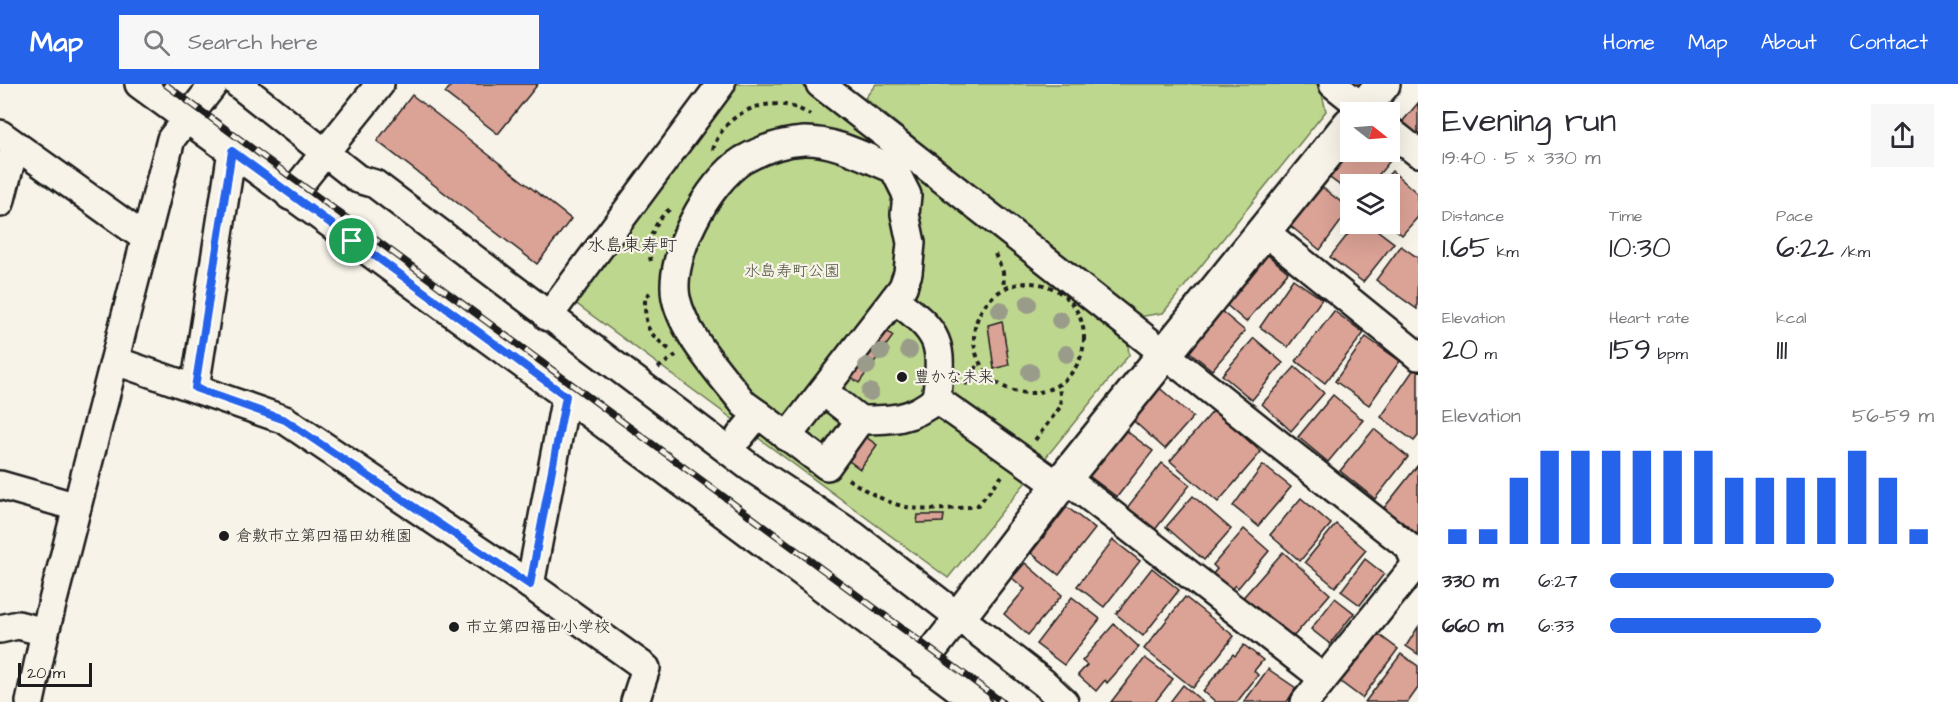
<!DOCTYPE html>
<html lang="en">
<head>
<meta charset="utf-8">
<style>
  body { margin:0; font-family:"Architects Daughter","Klee One",sans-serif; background:#f7f7f7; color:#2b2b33; height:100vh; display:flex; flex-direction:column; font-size:22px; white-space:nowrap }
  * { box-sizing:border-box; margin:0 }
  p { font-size:20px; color:#7c7c81 }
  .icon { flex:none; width:33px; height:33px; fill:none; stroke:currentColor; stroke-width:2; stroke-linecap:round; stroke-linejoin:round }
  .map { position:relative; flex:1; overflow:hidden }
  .sheet { display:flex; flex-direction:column; background:#fff; width:540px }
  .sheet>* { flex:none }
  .needle { width:39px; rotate:107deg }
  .tools { position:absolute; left:1340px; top:18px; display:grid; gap:12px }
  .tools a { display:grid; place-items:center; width:60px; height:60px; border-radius:0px; background:#fff; box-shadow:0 6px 24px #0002; font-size:30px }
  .scale { position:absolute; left:18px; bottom:15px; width:74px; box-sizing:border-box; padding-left:6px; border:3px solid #1c1c1c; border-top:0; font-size:16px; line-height:21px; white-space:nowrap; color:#1c1c1c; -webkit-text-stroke:4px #f7f3e8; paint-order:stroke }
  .pin { position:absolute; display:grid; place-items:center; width:51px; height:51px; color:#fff; margin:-26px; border:3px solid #fff; border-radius:50%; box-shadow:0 2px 6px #0007 }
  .round { display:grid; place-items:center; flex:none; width:63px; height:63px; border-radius:0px; background:#f7f7f7 }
  .head { display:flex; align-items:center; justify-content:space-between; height:102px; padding:0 24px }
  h1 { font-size:33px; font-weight:600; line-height:45px }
  .metrics { display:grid; grid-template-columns:repeat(3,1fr); gap:9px; height:102px; padding:6px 24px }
  .metrics div { display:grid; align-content:center }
  .metrics b { font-size:30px; font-weight:600 }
  .metrics small { font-size:16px; font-weight:400 }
  .metrics p { font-size:16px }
  .chart { height:168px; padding:12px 24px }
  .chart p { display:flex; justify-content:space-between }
  .chart svg { width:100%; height:108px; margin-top:6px; stroke:#2563eb; stroke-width:6 }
  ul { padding:0 24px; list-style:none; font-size:20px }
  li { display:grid; grid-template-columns:96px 72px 1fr; align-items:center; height:45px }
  li i { height:15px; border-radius:8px; background:#2563eb }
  header { display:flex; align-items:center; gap:36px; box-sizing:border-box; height:84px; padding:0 30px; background:#2563eb; color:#fff }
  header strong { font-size:28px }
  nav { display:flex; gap:33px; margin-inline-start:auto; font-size:21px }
  .search { width:420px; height:54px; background:#f7f7f7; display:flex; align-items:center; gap:15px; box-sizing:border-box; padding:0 21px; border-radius:0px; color:#7c7c81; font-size:22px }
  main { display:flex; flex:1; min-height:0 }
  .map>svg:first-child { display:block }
  .green { fill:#bed78e; stroke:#6d7a55; stroke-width:1.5 }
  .building { fill:#dba296; stroke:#1c1c1c; stroke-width:1.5 }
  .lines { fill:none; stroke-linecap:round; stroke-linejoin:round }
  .street-casing { stroke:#1c1c1c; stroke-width:32 }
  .secondary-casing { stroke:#1c1c1c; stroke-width:38 }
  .path { stroke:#1c1c1c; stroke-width:4; stroke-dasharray:4.5 4.5; stroke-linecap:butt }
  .street { stroke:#f7f3e8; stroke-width:27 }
  .secondary { stroke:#f7f3e8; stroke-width:33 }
  .rail-casing { stroke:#1c1c1c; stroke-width:7 }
  .rail { stroke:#f7f3e8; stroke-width:4.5; stroke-dasharray:14; stroke-linecap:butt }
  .tree { fill:#9a9c8a }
  .route-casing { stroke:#fff; stroke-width:12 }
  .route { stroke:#2563eb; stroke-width:8 }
  .poi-dot { fill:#1c1c1c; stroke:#f7f3e8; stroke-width:2 }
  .labels { text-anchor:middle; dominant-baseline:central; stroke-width:4.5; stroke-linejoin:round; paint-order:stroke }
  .park-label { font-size:16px; fill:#4d543e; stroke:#f7f3e8 }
  .poi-label { font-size:16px; fill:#1c1c1c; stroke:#f7f3e8; text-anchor:start }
  .neighbourhood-label { font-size:18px; fill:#1c1c1c; stroke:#f7f3e8 }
</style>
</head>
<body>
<header>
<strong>Map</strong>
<div class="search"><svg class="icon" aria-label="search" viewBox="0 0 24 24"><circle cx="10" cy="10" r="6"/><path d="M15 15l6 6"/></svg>Search here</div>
<nav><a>Home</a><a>Map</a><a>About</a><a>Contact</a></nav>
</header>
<main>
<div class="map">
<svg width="1418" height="618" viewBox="0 0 1418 618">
  <rect width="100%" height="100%" fill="#f7f3e8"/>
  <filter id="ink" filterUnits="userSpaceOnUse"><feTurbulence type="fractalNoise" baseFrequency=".0167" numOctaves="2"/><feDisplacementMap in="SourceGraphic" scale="12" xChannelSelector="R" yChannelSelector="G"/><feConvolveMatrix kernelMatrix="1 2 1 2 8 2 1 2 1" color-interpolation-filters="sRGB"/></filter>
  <g filter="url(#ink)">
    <!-- green -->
    <g class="green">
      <polygon points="735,0 801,0 1127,251 1129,271 948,494 574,218"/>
      <polygon points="876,0 1317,0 1320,2 1326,27 1163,229 1138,233 865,14"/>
    </g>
    <!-- building -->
    <g class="building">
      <polygon points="452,0 538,0 498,50 445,9"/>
      <polygon points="412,11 571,135 537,180 377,57"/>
      <polygon points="1418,19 1418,51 1402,38"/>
      <polygon points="1350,60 1350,68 1378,68 1390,77 1371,100 1350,100 1350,109 1326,91"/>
      <polygon points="1392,87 1418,110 1418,133 1402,151 1389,140 1389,100 1380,100"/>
      <polygon points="1319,101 1350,125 1320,166 1288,140"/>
      <polygon points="1356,140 1369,140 1394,159 1363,198 1330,173"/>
      <polygon points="1401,162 1418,174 1417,225 1376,196"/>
      <polygon points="1263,167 1288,188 1246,238 1222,217"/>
      <polygon points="1293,195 1322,215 1288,263 1260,243"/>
      <polygon points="1214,221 1245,247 1212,286 1181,261"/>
      <polygon points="1334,227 1364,249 1325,299 1296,277"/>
      <polygon points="1002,237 1009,281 994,285 988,241"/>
      <polygon points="879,241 893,252 859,299 843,287"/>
      <polygon points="1366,253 1400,277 1369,321 1335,297"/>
      <polygon points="1254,254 1283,279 1252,316 1222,291"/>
      <polygon points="1295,283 1324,309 1291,347 1262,320"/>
      <polygon points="1414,285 1418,288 1418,352 1414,357 1381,333"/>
      <polygon points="1155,300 1193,333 1165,365 1128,332"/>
      <polygon points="1333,311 1363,336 1328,378 1298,353"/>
      <polygon points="1214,326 1261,368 1218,418 1170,377"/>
      <polygon points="1374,345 1408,373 1375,415 1340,387"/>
      <polygon points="1125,346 1153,367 1117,413 1089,392"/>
      <polygon points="863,351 877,361 860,385 845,374"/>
      <polygon points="1162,379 1190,401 1154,447 1126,425"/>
      <polygon points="1263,381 1291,403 1258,442 1233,422"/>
      <polygon points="1418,381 1418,451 1384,424"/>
      <polygon points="1193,412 1231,445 1204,476 1166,443"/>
      <polygon points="1301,414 1331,440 1300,477 1270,451"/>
      <polygon points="1067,423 1095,445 1059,491 1031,469"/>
      <polygon points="918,431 944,431 943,438 917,439"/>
      <polygon points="1336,440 1366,466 1335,503 1305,478"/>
      <polygon points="1244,445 1269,467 1238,504 1235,501 1226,512 1208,496 1217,485 1213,481"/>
      <polygon points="1113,456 1140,477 1104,523 1077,502"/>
      <polygon points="1283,468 1330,510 1287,560 1239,518"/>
      <polygon points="1365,475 1384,490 1360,521 1341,507"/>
      <polygon points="1025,479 1062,511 1028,551 1004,530 1025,505 1012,494"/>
      <polygon points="1152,484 1179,506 1143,552 1116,530"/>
      <polygon points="1072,513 1100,535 1064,581 1036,560"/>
      <polygon points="1185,513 1234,552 1193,604 1144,565"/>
      <polygon points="1335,514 1354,529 1330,560 1311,545"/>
      <polygon points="1114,540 1139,563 1107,599 1105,596 1096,607 1078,591 1087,581 1082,577"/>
      <polygon points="1418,543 1418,570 1406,562"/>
      <polygon points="1370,544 1398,565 1362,614 1334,593"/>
      <polygon points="1244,561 1263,576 1254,587 1258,591 1237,618 1216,618 1203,607 1233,570 1235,572"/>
      <polygon points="1401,570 1418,582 1418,604 1408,618 1365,618"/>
      <polygon points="1145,574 1173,595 1155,618 1111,618"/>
      <polygon points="1268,585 1296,604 1287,618 1244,618"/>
      <polygon points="1183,601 1203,618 1170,618"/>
    </g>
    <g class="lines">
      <defs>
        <g id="street">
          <polyline points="139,0 566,312 976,618"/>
          <polyline points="238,0 358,95 375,100 750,383 853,451 1044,599 1064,618"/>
          <path d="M820 0C1018 152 1213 309 1409 463L1418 484"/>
          <polyline points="1333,0 1368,28"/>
          <polyline points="1389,46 1418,69"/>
          <polyline points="0,50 145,154"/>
          <path d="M905 73 894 85 907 111 905 130 911 159 908 189 903 203 894 215C940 249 944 258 936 315L1059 402"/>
          <polyline points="290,112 380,0"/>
          <polyline points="0,119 15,61"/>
          <polyline points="1264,147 1418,272"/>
          <polyline points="548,233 721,0"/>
          <polyline points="116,277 285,336 530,501 646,584 635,618"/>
          <polyline points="195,304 232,67"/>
          <polyline points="823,307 860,336"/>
          <path d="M758 330 744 320C721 290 684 251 676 214 668 172 708 98 743 76 761 66 784 58 804 57 835 56 866 74 894 85"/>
          <path d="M740 352 758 330 827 382 860 336C891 336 912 336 936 315"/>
          <polyline points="787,353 894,215"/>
          <polyline points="1065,394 1323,594"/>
          <polyline points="0,401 77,423"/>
          <polyline points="530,501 566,312"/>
          <polyline points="0,545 18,541 45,548"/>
          <polyline points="923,579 958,534"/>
          <polyline points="30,618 45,548 171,55 214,0"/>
          <polyline points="1305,618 1418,478"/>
        </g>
        <g id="secondary">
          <polyline points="1359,28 1383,0"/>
          <polyline points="958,534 1065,394 1350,40"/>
        </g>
      </defs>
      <!-- street casing -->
      <use href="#street" class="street-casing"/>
      <!-- secondary casing -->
      <use href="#secondary" class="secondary-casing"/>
      <!-- path -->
      <g class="path">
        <path d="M713 66C724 25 775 7 810 31"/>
        <polyline points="995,170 1003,188 1004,204"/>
        <path d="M651 177C650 173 648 166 648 162 650 150 661 129 672 124"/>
        <circle cx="1029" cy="254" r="55"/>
        <path d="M650 209 645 213C645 244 646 247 670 266"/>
        <polyline points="658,284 676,271"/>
        <polyline points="965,301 979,279"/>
        <polyline points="1035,356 1061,322 1059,301"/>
        <path d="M848 395C898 428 918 429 977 422L1002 392"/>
      </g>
      <!-- street -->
      <use href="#street" class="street"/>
      <!-- secondary -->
      <use href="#secondary" class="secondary"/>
      <defs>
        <polyline id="rail" points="165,0 1002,618"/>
      </defs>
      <!-- rail casing -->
      <use href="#rail" class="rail-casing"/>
      <!-- rail -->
      <use href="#rail" class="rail"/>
    </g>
    <!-- trees -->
    <g class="tree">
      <circle cx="1028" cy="220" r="9"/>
      <circle cx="1000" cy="226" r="9"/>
      <circle cx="1060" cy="236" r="9"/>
      <circle cx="909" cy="266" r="9"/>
      <circle cx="881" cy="268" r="9"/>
      <circle cx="1066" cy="270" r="9"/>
      <circle cx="867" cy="282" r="9"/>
      <circle cx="1030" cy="288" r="9"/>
      <circle cx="870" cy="308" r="9"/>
    </g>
  </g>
  <g class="lines" filter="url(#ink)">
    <defs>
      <polygon id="route" points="232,67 566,312 530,501 285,336 195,304"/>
    </defs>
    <!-- route casing -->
    <use href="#route" class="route-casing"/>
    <!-- route -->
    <use href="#route" class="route"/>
  </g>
  <!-- markers -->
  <g class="poi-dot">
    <circle cx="902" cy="293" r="6"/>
    <circle cx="224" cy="452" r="6"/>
    <circle cx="454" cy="543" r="6"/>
  </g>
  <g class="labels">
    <!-- park labels -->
    <g class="park-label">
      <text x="792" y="187">水島寿町公園</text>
    </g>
    <!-- poi labels -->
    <g class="poi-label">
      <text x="914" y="293">豊かな未来</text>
      <text x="236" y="452">倉敷市立第四福田幼稚園</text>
      <text x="466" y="543">市立第四福田小学校</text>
    </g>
    <!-- neighbourhood labels -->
    <g class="neighbourhood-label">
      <text x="632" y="161">水島東寿町</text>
    </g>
  </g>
</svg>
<div class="tools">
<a><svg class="needle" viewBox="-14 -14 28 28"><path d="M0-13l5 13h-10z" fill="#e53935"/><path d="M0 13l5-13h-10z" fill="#7c7c81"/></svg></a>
<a><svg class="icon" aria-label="layers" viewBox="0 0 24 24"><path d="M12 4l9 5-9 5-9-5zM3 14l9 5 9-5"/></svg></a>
</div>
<div class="scale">20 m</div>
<div class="pin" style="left:352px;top:157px;background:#1e9e55"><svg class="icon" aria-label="arrive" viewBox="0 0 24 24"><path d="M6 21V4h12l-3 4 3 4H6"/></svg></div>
</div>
<section class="sheet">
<div class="head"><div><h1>Evening run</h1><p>19:40 · 5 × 330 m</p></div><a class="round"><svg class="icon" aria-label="share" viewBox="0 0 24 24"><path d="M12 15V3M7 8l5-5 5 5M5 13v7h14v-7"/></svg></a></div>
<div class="metrics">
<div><p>Distance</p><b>1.65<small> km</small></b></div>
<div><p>Time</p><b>10:30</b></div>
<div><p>Pace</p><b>6:22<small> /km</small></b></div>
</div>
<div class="metrics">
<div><p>Elevation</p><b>20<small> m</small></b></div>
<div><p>Heart rate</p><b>159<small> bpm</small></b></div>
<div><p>kcal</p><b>111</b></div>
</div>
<div class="chart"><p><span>Elevation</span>56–59 m</p>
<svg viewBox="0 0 160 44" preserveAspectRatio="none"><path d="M5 44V38M15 44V38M25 44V17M35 44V6M45 44V6M55 44V6M65 44V6M75 44V6M85 44V6M95 44V17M105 44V17M115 44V17M125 44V17M135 44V6M145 44V17M155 44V38"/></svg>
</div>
<ul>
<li><b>330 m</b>6:27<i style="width:69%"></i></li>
<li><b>660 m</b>6:33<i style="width:65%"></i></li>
</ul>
</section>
</main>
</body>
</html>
